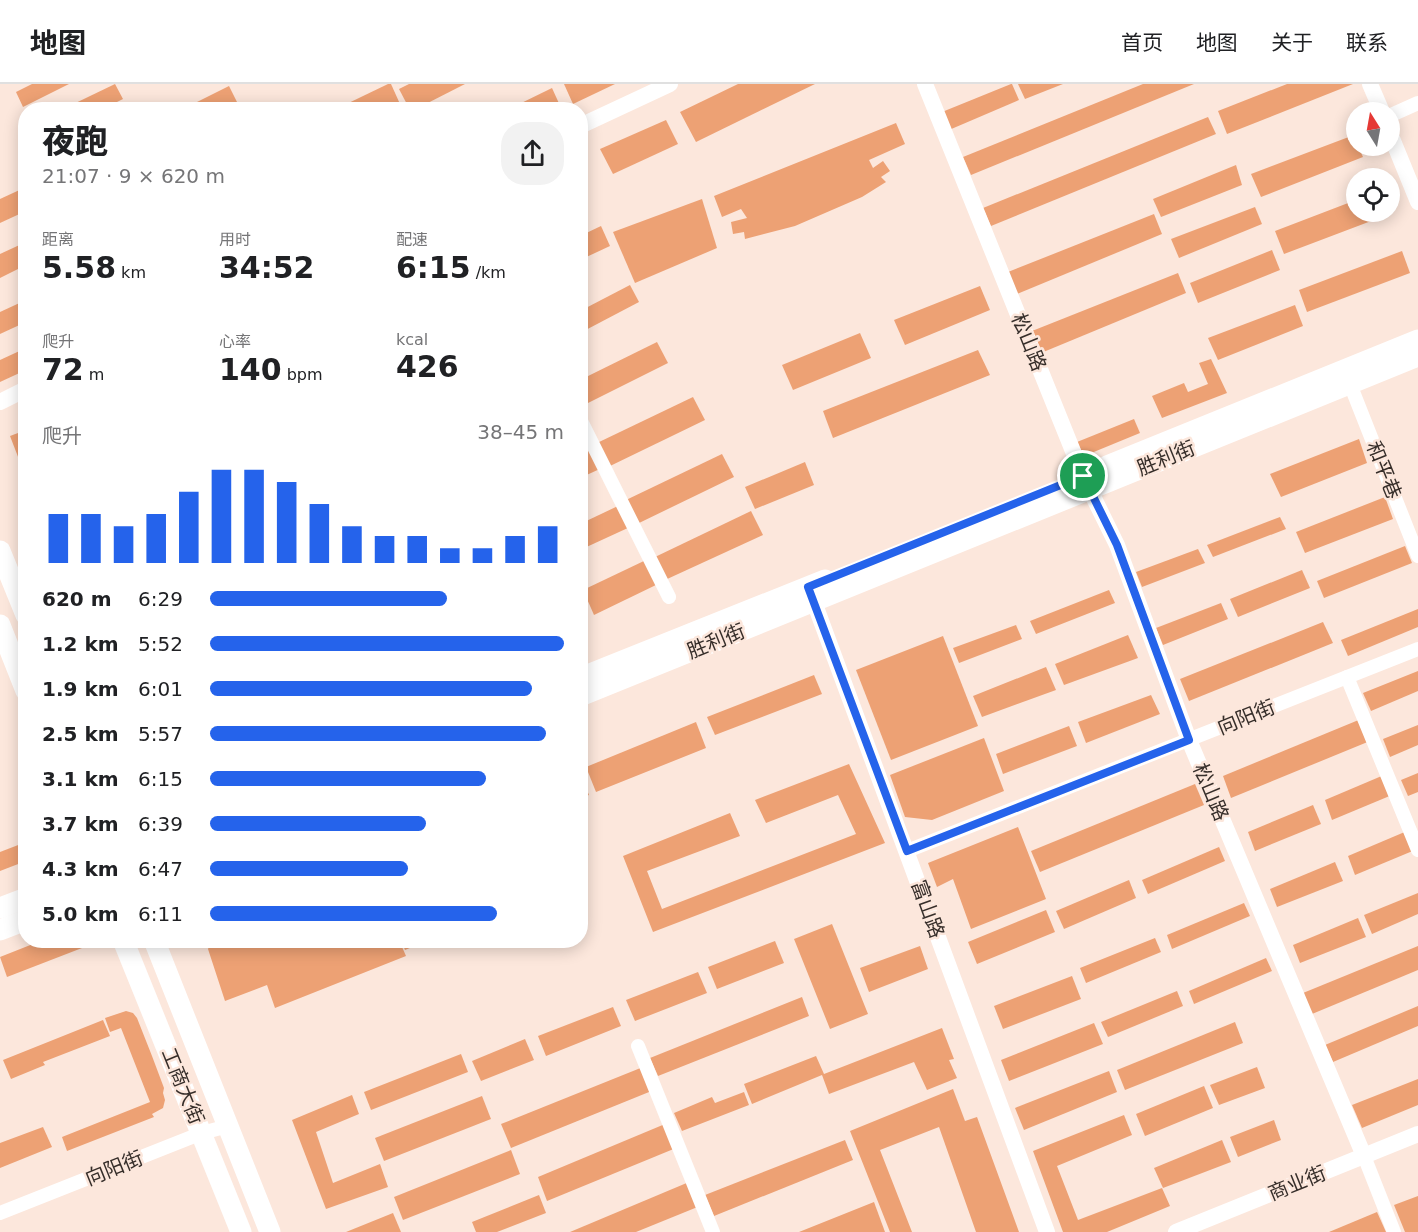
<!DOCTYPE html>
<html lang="zh">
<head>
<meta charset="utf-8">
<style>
  body { margin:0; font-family:"DejaVu Sans","Noto Sans SC",sans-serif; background:#f2f2f2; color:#202124; height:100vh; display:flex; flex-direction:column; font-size:22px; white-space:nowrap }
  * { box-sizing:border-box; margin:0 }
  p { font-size:20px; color:#757577 }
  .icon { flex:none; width:33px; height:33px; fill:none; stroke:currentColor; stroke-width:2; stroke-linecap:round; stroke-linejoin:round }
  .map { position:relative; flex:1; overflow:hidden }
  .panel { position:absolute; left:18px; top:18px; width:570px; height:846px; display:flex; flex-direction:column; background:#fff; border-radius:24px; box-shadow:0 3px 15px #0003 }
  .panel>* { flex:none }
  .needle { width:39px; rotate:349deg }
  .controls { position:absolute; left:1346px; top:18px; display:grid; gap:12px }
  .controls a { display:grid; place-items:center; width:54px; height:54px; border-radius:50%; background:#fff; box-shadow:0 3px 15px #0003; font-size:30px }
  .pin { position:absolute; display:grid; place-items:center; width:51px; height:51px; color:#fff; margin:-26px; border:3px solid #fff; border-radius:50%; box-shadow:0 2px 6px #0007 }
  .round { display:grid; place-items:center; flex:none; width:63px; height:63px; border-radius:24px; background:#f2f2f2 }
  .headline { display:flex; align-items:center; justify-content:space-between; height:102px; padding:0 24px }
  h1 { font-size:33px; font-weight:800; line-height:45px }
  .figures { display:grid; grid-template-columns:repeat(3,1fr); gap:9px; height:102px; padding:6px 24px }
  .figures div { display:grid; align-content:center }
  .figures b { font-size:30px; font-weight:800 }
  .figures small { font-size:16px; font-weight:400 }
  .figures p { font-size:16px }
  .chart { height:168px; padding:12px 24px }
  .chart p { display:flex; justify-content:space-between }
  .chart svg { width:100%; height:108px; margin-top:6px; stroke:#2563eb; stroke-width:6 }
  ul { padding:0 24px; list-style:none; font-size:20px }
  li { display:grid; grid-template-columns:96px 72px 1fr; align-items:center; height:45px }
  li i { height:15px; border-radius:8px; background:#2563eb }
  header { display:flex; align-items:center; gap:36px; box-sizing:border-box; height:84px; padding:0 30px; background:#fff; border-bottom:2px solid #e0e0e0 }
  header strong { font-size:28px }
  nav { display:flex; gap:33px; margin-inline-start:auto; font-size:21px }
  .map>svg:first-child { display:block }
  .building { fill:#eda174 }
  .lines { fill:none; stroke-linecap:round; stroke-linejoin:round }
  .minor { stroke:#fff; stroke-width:14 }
  .tertiary { stroke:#fff; stroke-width:16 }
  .primary { stroke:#fff; stroke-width:21 }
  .route-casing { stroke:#fff; stroke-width:12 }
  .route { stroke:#2563eb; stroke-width:8 }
  .labels { text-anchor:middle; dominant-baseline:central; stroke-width:5; stroke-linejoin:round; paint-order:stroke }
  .street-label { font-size:20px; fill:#362e2a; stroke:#fce7dc }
</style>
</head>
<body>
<header>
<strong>地图</strong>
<nav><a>首页</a><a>地图</a><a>关于</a><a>联系</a></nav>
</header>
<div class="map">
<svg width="1418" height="1148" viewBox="0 0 1418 1148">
  <rect width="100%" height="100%" fill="#fce7dc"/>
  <!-- building -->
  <g class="building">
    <polygon points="32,0 69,0 23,23 16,8"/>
    <polygon points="115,0 123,15 101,26 61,26"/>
    <polygon points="388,0 391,0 400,20 390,26 334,26"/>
    <polygon points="409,0 465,0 414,26 410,26 399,5"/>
    <polygon points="564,0 615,0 573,20"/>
    <polygon points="738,0 815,0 696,58 680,28"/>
    <polygon points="1011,0 1012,0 1019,16 949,46 942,28"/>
    <polygon points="1018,0 1063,0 1025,15"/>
    <polygon points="1143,0 1194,0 971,91 963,73"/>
    <polygon points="1287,0 1353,0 1227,50 1218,27"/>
    <polygon points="229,2 241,26 181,26"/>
    <polygon points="552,4 562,26 507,26"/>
    <polygon points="1208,33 1216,50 991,142 983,124"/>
    <polygon points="666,36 678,60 613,90 600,65"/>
    <polygon points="896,39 905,60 869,76 873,84 883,77 890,87 881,93 886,98 862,113 795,142 745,155 744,148 733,150 731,138 747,134 741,125 722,133 714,112"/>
    <polygon points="1354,51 1356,62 1358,62 1363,73 1261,113 1251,90"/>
    <polygon points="1236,81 1242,101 1161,133 1153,115"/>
    <polygon points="26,103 26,127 0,139 0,115"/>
    <polygon points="702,115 717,164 635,199 613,148"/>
    <polygon points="1356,116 1356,128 1386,128 1387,131 1284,170 1275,147"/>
    <polygon points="1255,123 1262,140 1179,174 1171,155"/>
    <polygon points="1154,130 1162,150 1017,210 1008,188"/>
    <polygon points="601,142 610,162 580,176 580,152"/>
    <polygon points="26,158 26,181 0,194 0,170"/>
    <polygon points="1272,166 1280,186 1198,219 1190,199"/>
    <polygon points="1402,167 1410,189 1307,228 1299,206"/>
    <polygon points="1178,189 1186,209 1041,269 1032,247"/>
    <polygon points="630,201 639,218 580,249 580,227"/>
    <polygon points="980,202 990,226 905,261 894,236"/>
    <polygon points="26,216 26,238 0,250 0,228"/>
    <polygon points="1295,221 1303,242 1218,276 1208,254"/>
    <polygon points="860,249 871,274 793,306 782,281"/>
    <polygon points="657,258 668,279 582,322 580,296"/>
    <polygon points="26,264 26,286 0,298 0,276"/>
    <polygon points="978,266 990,291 833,354 823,327"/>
    <polygon points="1211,275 1227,309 1162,334 1152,312 1184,299 1188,308 1208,300 1199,279"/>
    <polygon points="693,313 705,336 608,383 597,359"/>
    <polygon points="1134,335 1140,349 1084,372 1077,358"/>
    <polygon points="26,346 26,391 25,391 10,352"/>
    <polygon points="1359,355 1367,379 1281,413 1270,390"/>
    <polygon points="592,363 602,384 580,394 580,368"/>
    <polygon points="722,370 734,393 637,440 626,416"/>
    <polygon points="805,378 814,401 755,425 745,403"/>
    <polygon points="1385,413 1393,435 1305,469 1296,448"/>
    <polygon points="620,421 630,443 580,466 580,440"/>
    <polygon points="751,427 763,451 665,496 655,473"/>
    <polygon points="1280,433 1286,445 1213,473 1207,461"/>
    <polygon points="1405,462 1412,479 1324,514 1317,497"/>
    <polygon points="1198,465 1205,479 1142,503 1136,488"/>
    <polygon points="646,476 658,500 594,531 583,506"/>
    <polygon points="1302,486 1310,504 1238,533 1230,515"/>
    <polygon points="1109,506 1115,519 1036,550 1030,537"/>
    <polygon points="1221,519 1228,535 1163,561 1156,544"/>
    <polygon points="1418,525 1418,543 1348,572 1341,556"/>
    <polygon points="1323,538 1333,559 1189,617 1180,595"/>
    <polygon points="1016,541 1022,555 959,579 953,564"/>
    <polygon points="1128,551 1138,574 1064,601 1055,580"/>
    <polygon points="943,552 978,642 891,676 856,586"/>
    <polygon points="1046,583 1056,606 982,633 973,612"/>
    <polygon points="1418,587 1418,607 1371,627 1363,609"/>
    <polygon points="814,591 822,610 715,651 707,633"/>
    <polygon points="1151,611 1160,630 1086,659 1078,638"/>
    <polygon points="1361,635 1370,657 1231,714 1223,692"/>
    <polygon points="696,638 706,664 596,708 586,683"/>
    <polygon points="1418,641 1418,661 1390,673 1383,655"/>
    <polygon points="1069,642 1077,662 1003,690 996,670"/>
    <polygon points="984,654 1004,707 932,736 905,733 890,691"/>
    <polygon points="849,680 885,759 653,848 623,772 730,729 740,752 647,787 662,825 856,750 838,711 766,739 755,716"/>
    <polygon points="1418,689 1418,708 1408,712 1401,696"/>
    <polygon points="581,691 589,711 581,714"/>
    <polygon points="1384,691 1392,711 1332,736 1325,716"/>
    <polygon points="1195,700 1204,721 1040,788 1031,767"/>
    <polygon points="1313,721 1321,740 1255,767 1248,748"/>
    <polygon points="1018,743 1046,815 971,845 953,795 937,803 928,779"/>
    <polygon points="1407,747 1415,766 1355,791 1348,772"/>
    <polygon points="26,758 26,777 0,787 0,768"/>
    <polygon points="1219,763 1225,777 1148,810 1142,796"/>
    <polygon points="1335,778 1343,797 1277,823 1270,805"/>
    <polygon points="1129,796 1136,814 1064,845 1056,827"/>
    <polygon points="1418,809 1418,830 1372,850 1364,831"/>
    <polygon points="1244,819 1250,832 1172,865 1167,851"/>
    <polygon points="1046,826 1055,848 977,880 968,858"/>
    <polygon points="1358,834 1366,853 1300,879 1293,861"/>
    <polygon points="832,840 868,930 830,945 794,855"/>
    <polygon points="1155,854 1161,868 1086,899 1080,884"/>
    <polygon points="43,856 80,856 82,864 7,893 0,873"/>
    <polygon points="212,856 333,856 334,859 340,856 399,856 406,872 275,924 267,901 225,917 208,865"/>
    <polygon points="401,856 427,856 427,857 405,866"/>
    <polygon points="775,857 784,879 717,905 708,883"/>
    <polygon points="920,862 928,885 869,908 860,884"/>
    <polygon points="1418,862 1418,886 1312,930 1303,909"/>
    <polygon points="1266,874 1272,887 1194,920 1189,907"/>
    <polygon points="698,888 707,909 635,937 626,916"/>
    <polygon points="1072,892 1081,915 1003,945 994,922"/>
    <polygon points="1177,907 1183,922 1108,953 1101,938"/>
    <polygon points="802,913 809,932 658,992 650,974"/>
    <polygon points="1418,922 1418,942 1333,978 1325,961"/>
    <polygon points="613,923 621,942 546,972 538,952"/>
    <polygon points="126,927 133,929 137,934 152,972 164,1004 163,1009 165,1016 163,1024 152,1030 154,1033 67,1067 62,1053 150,1018 121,944 110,948 105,934"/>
    <polygon points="103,936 110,952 43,978 45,981 11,995 3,976"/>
    <polygon points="1235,938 1243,959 1125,1006 1117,986"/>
    <polygon points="1094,939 1103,960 1009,997 1001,976"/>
    <polygon points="942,944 954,975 949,976 957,994 927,1006 914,978 829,1010 822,991 752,1020 744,1000 816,972 824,990"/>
    <polygon points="525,955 534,976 481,997 472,977"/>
    <polygon points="461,970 468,988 371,1026 364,1008"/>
    <polygon points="643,983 654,1006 511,1064 501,1040"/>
    <polygon points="1257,983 1265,1004 1219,1021 1210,1001"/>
    <polygon points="1109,987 1117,1008 1024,1046 1015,1024"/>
    <polygon points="1418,995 1418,1021 1362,1044 1352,1021"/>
    <polygon points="1204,1002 1213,1024 1145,1052 1136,1030"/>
    <polygon points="953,1005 965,1037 977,1033 1019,1148 976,1148 939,1043 880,1066 912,1148 890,1148 850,1047"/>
    <polygon points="744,1008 749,1021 682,1047 674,1029 712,1013 715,1019"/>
    <polygon points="352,1011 359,1030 316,1048 333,1099 380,1080 388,1103 326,1125 292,1036"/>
    <polygon points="482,1012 491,1035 384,1077 375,1054"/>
    <polygon points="1124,1031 1132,1051 1057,1082 1078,1136 1162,1104 1170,1122 1107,1148 1063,1148 1033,1067"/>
    <polygon points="1274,1036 1281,1056 1238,1073 1230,1053"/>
    <polygon points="665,1040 676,1064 547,1117 538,1093"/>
    <polygon points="43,1043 52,1063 0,1084 0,1059"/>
    <polygon points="845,1056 853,1076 714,1132 705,1111"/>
    <polygon points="1222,1056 1231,1078 1163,1104 1154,1084"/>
    <polygon points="511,1066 520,1090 403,1136 394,1113"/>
    <polygon points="689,1098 700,1122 636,1148 570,1148"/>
    <polygon points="539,1111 546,1129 497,1148 476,1148 472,1138"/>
    <polygon points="1418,1112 1418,1148 1405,1148 1394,1121"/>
    <polygon points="874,1118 885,1148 799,1148"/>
    <polygon points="1377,1128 1386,1148 1329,1148"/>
    <polygon points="393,1129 401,1148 346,1148"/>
  </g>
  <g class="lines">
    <!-- minor -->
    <g class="minor">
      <polyline points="1389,32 1418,19"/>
      <polyline points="1350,300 1418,472"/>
      <polyline points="580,335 669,513"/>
      <polyline points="1347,593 1418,766"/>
      <polyline points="907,767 1418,565"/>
      <polyline points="638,962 713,1148"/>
      <polyline points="1364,1072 1394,1148"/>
      <polyline points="0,1129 202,1049 228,1042"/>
    </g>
    <!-- tertiary -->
    <g class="tertiary">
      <polyline points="925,0 1083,392 1117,461 1189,656 1364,1072"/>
      <polyline points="1370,0 1382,28"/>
      <polyline points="580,42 670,0"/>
      <polyline points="1389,47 1418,118"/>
      <polyline points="0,318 26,305"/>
      <polyline points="810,507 1047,1148"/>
      <polyline points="1176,1148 1418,1050"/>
    </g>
    <!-- primary -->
    <g class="primary">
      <polyline points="1107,382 1418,256"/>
      <polyline points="0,467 26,531"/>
      <polyline points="0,541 26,607"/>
      <polyline points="580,594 825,496"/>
      <polyline points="580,612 1418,272"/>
      <polyline points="0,824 26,814"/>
      <polyline points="0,846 26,836"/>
      <polyline points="123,856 241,1148"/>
      <polyline points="154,856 270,1148"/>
    </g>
  </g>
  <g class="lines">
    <defs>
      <polygon id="route" points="1083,392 1117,461 1189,656 907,767 808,503"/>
    </defs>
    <!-- route casing -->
    <use href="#route" class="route-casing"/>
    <!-- route -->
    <use href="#route" class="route"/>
  </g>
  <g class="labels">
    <!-- street labels -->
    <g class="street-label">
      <text transform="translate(1029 258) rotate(68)">松山路</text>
      <text transform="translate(1166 374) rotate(-22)">胜利街</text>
      <text transform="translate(1384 386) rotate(68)">和平巷</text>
      <text transform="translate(716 557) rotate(-22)">胜利街</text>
      <text transform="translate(1246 633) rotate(-22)">向阳街</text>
      <text transform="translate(1211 708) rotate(67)">松山路</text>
      <text transform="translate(928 825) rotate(70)">富山路</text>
      <text transform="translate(183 1002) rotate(68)">工商大街</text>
      <text transform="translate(114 1084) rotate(-22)">向阳街</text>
      <text transform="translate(1297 1099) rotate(-22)">商业街</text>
    </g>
  </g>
</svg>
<div class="controls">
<a><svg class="needle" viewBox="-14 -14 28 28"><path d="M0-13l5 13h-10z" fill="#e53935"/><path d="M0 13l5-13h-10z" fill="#757577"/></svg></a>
<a><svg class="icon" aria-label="locate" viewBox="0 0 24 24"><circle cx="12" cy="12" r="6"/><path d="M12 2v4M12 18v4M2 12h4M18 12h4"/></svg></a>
</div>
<div class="pin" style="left:1083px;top:392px;background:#1e9e55"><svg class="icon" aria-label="arrive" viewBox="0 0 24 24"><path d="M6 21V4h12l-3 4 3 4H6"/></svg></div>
<section class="panel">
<div class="headline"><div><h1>夜跑</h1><p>21:07 · 9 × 620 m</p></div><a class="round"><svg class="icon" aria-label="share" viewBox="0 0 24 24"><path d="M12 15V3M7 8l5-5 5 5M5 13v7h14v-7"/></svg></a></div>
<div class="figures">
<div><p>距离</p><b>5.58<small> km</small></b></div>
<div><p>用时</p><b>34:52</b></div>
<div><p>配速</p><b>6:15<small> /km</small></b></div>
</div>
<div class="figures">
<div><p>爬升</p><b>72<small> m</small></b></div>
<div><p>心率</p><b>140<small> bpm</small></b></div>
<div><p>kcal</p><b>426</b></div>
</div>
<div class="chart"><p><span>爬升</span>38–45 m</p>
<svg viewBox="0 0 160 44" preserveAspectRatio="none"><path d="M5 44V24M15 44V24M25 44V29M35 44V24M45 44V15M55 44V6M65 44V6M75 44V11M85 44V20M95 44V29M105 44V33M115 44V33M125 44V38M135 44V38M145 44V33M155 44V29"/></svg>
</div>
<ul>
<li><b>620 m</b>6:29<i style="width:67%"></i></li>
<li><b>1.2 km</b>5:52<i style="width:100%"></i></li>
<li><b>1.9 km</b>6:01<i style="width:91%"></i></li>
<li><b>2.5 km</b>5:57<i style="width:95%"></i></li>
<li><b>3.1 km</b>6:15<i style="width:78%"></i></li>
<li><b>3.7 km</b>6:39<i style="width:61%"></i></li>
<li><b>4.3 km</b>6:47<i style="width:56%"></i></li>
<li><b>5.0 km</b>6:11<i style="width:81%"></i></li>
</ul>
</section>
</div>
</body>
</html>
